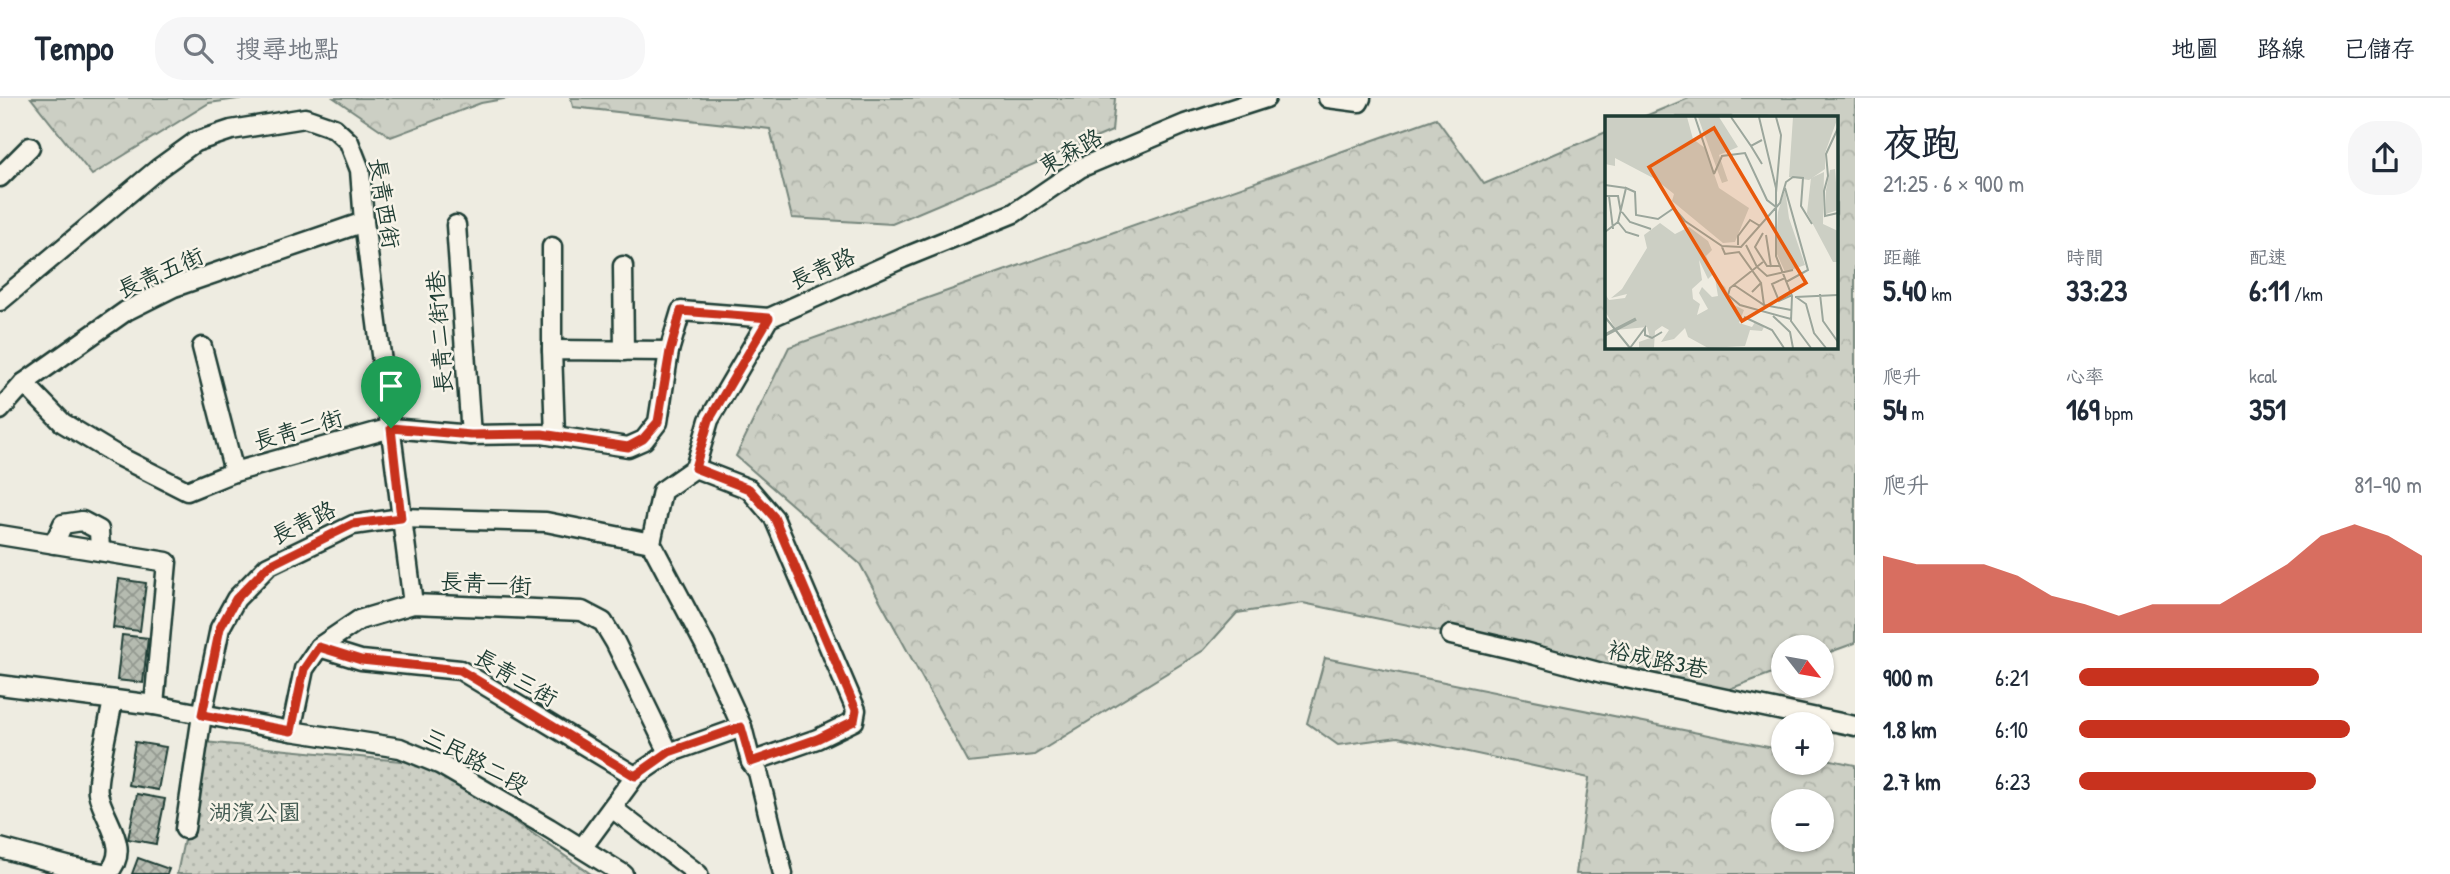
<!DOCTYPE html>
<html lang="zh-TW">
<head>
<meta charset="utf-8">
<style>
  body { margin:0; font-family:"Patrick Hand","LXGW WenKai TC",sans-serif; background:#f6f6f7; color:#1f2937; height:100vh; display:flex; flex-direction:column; font-size:26px; white-space:nowrap }
  * { box-sizing:border-box; margin:0 }
  p { font-size:23px; color:#747a83 }
  .icon { flex:none; width:38px; height:38px; fill:none; stroke:currentColor; stroke-width:2; stroke-linecap:round; stroke-linejoin:round }
  .map { position:relative; flex:1; overflow:hidden }
  .side { display:flex; flex-direction:column; background:#fff; width:595px }
  .side>* { flex:none }
  .needle { width:46px; rotate:121deg }
  .buttons { position:absolute; left:1771px; top:537px; display:grid; gap:14px }
  .buttons a { display:grid; place-items:center; width:63px; height:63px; border-radius:50%; background:#fff; box-shadow:0 2px 5px #0004; font-size:35px }
  .pin { position:absolute; display:grid; place-items:center; width:60px; height:60px; color:#fff; margin:-72px -30px; border-radius:50% 50% 50% 0; rotate:-45deg; box-shadow:0 0 7px #0007 }
  .pin .icon { rotate:45deg }
  .round { display:grid; place-items:center; flex:none; width:74px; height:74px; border-radius:28px; background:#f6f6f7 }
  .head { display:flex; align-items:center; justify-content:space-between; height:119px; padding:0 28px }
  h1 { font-size:38px; font-weight:700; line-height:52px }
  .figures { display:grid; grid-template-columns:repeat(3,1fr); gap:10px; height:119px; padding:7px 28px }
  .figures div { display:grid; align-content:center }
  .figures b { font-size:30px; font-weight:700 }
  .figures small { font-size:19px; font-weight:400 }
  .figures p { font-size:19px }
  .chart { height:196px; padding:14px 28px }
  .chart p { display:flex; justify-content:space-between }
  .chart svg { width:100%; height:126px; margin-top:7px; fill:#c8321e; opacity:.7 }
  ul { padding:0 28px; list-style:none; font-size:23px }
  li { display:grid; grid-template-columns:112px 84px 1fr; align-items:center; height:52px }
  li i { height:18px; border-radius:9px; background:#c8321e }
  header { display:flex; align-items:center; gap:42px; box-sizing:border-box; height:98px; padding:0 35px; background:#fff; border-bottom:2px solid #e0e1e3 }
  header strong { font-size:33px }
  nav { display:flex; gap:38px; margin-inline-start:auto; font-size:24px }
  .search { width:490px; height:63px; background:#f6f6f7; display:flex; align-items:center; gap:18px; box-sizing:border-box; padding:0 24px; border-radius:28px; color:#747a83; font-size:26px }
  main { display:flex; flex:1; min-height:0 }
  .map>svg:first-child { display:block }
  .forest { fill:url(#forest-crowns); stroke:#76867c; stroke-width:2; fill-rule:evenodd }
  .park { fill:url(#park-dots); stroke:#76867c; stroke-width:2 }
  .building { fill:url(#building-cross-hatch); stroke:#1f3d34; stroke-width:2 }
  .lines { fill:none; stroke-linecap:round; stroke-linejoin:round }
  .minor-casing { stroke:#1f3d34; stroke-width:23 }
  .minor { stroke:#f7f3e8; stroke-width:18 }
  .route-casing { stroke:#fff; stroke-width:14 }
  .route { stroke:#c8321e; stroke-width:9 }
  .labels { text-anchor:middle; dominant-baseline:central; stroke-width:5; stroke-linejoin:round; paint-order:stroke }
  .street-label { font-size:23px; fill:#1f3d34; stroke:#f7f3e8 }
  .park-label { font-size:23px; fill:#425a51; stroke:#f7f3e8 }
  .inset-river { fill:none; stroke:#9fa99f; stroke-width:3.5 }
  .inset-road { fill:none; stroke:#9ba69c; stroke-width:2 }
  .view { fill:#e8590c; fill-opacity:0.15; stroke:#e8590c; stroke-width:3.5 }
  .inset-edge { fill:none; stroke:#1f3d34; stroke-width:3.5 }
</style>
</head>
<body>
<header>
<strong>Tempo</strong>
<div class="search"><svg class="icon" aria-label="search" viewBox="0 0 24 24"><circle cx="10" cy="10" r="6"/><path d="M15 15l6 6"/></svg>搜尋地點</div>
<nav><a>地圖</a><a>路線</a><a>已儲存</a></nav>
</header>
<main>
<div class="map">
<svg width="1855" height="776" viewBox="0 0 1855 776">
  <defs>
    <pattern id="forest-crowns" width="20" height="18" patternUnits="userSpaceOnUse" patternTransform="scale(1.75)"><rect width="20" height="18" fill="#cccfc4"/><path d="M2 6a3 3 0 1 1 6 0M12 15a3 3 0 1 1 6 0" fill="none" stroke="#afb3a9"/></pattern>
    <pattern id="park-dots" width="8" height="8" patternUnits="userSpaceOnUse" patternTransform="scale(1.75)"><rect width="8" height="8" fill="#cccfc4"/><path d="M2 2h.1M6 6h.1" fill="none" stroke="#afb3a9" stroke-width="1.8" stroke-linecap="round"/></pattern>
    <pattern id="building-cross-hatch" width="8" height="8" patternUnits="userSpaceOnUse" patternTransform="scale(1.75)"><rect width="8" height="8" fill="#b5bbb0"/><path d="M0 0l8 8M0 8l8-8" fill="none" stroke="#939990"/></pattern>
  </defs>
  <rect width="100%" height="100%" fill="#eeece1"/>
  <filter id="ink" filterUnits="userSpaceOnUse"><feTurbulence type="fractalNoise" baseFrequency=".0143" numOctaves="2"/><feDisplacementMap in="SourceGraphic" scale="14" xChannelSelector="R" yChannelSelector="G"/><feConvolveMatrix kernelMatrix="1 2 1 2 8 2 1 2 1" color-interpolation-filters="sRGB"/></filter>
  <g filter="url(#ink)">
    <!-- forest -->
    <g class="forest">
      <polygon points="31,0 245,0 209,5 92,77"/>
      <polygon points="334,0 509,0 481,5 391,39"/>
      <polygon points="571,0 1115,0 1112,33 892,126 792,120 770,31 573,9"/>
      <polygon points="1689,0 1855,0 1855,545 1822,557 1822,550 1783,550 1783,571 1724,593 1303,505 1237,515 1204,552 1034,657 968,664 860,466 736,358 789,249 1436,20 1484,86 1606,34 1606,248 1836,248 1836,19 1643,19"/>
      <path d="M1325 560 1783 652V665H1822V660L1855 667V776H1576L1589 680 1398 639 1338 647 1307 625ZM1783 704H1822V742H1783Z"/>
    </g>
    <!-- park -->
    <polygon class="park" points="204,644 432,666 591,776 177,776"/>
    <!-- building -->
    <g class="building">
      <polygon points="119,481 146,485 140,533 113,530"/>
      <polygon points="122,537 148,540 143,585 117,582"/>
      <polygon points="135,644 166,649 158,692 128,687"/>
      <polygon points="137,696 165,701 156,746 128,741"/>
      <polygon points="138,760 169,771 167,776 132,776"/>
    </g>
    <g class="lines">
      <defs>
        <g id="minor">
          <polyline points="1328,0 1359,4 1361,0"/>
          <polyline points="0,79 30,49"/>
          <polyline points="456,127 471,337"/>
          <polyline points="552,149 552,252"/>
          <polyline points="623,168 624,253"/>
          <polyline points="0,203 159,70 195,44 231,32 305,20 334,30 349,44 360,72 364,124 413,506"/>
          <polyline points="202,249 234,374 391,330 471,337 542,336 628,349 644,342 658,324 669,253 681,213 769,220"/>
          <polyline points="24,285 63,325 118,358 187,393 234,374"/>
          <polyline points="0,312 24,285 126,213 174,189 364,124"/>
          <polyline points="555,338 552,252 669,253"/>
          <polyline points="695,370 749,391 774,420 856,612 854,623 817,641 751,664"/>
          <polyline points="0,437 167,464 154,607"/>
          <polyline points="54,446 63,426 82,423 99,432 100,453"/>
          <polyline points="1451,537 1520,553 1602,575 1855,628"/>
          <polyline points="319,549 361,562 460,572 635,678"/>
          <polyline points="0,587 154,607 291,633 400,650 441,667 549,730 623,776"/>
          <polyline points="291,633 304,571 319,549 359,522 413,506 582,513 603,524 615,544 669,655"/>
          <polyline points="612,710 698,776"/>
          <polyline points="185,731 202,617 220,530 236,501 268,468 353,427 401,420 546,424 651,445"/>
          <polyline points="0,750 71,769 108,776"/>
          <polyline points="582,750 635,678 669,655 742,629"/>
          <path d="M107 776C133 750 104 724 98 695 95 682 110 620 113 602"/>
          <polyline points="783,776 758,674 751,664 742,629 705,547 651,445 662,393 695,370 709,322 769,220 903,160 1014,115 1080,70 1185,26 1266,0"/>
        </g>
      </defs>
      <!-- minor casing -->
      <use href="#minor" class="minor-casing"/>
      <!-- minor -->
      <use href="#minor" class="minor"/>
    </g>
  </g>
  <g class="lines" filter="url(#ink)">
    <defs>
      <polygon id="route" points="681,213 769,220 709,322 695,370 749,391 774,419 856,612 854,623 817,641 751,664 741,629 669,654 635,678 460,572 361,562 319,549 304,571 291,633 202,617 220,530 236,501 268,468 353,426 401,420 391,330 471,337 542,336 628,349 643,341 658,324 670,253"/>
    </defs>
    <!-- route casing -->
    <use href="#route" class="route-casing"/>
    <!-- route -->
    <use href="#route" class="route"/>
  </g>
  <g class="labels">
    <!-- street labels -->
    <g class="street-label">
      <text transform="translate(1070 53) rotate(-29)">東森路</text>
      <text transform="translate(385 105) rotate(81)">長青西街</text>
      <text transform="translate(822 170) rotate(-24)">長青路</text>
      <text transform="translate(160 174) rotate(-24)">長青五街</text>
      <text transform="translate(439 234) rotate(-94)">長青二街1巷</text>
      <text transform="translate(298 331) rotate(-16)">長青二街</text>
      <text transform="translate(303 424) rotate(-26)">長青路</text>
      <text transform="translate(486 485) rotate(3)">長青一街</text>
      <text transform="translate(1658 561) rotate(12)">裕成路3巷</text>
      <text transform="translate(516 579) rotate(30)">長青三街</text>
      <text transform="translate(476 662) rotate(28)">三民路二段</text>
    </g>
    <!-- park labels -->
    <g class="park-label">
      <text x="255" y="713">湖濱公園</text>
    </g>
  </g>
  <!-- overview -->
  <g transform="translate(1605 18)">
    <rect width="233" height="233" fill="#eeece1"/>
    <path d="M188 1H233L220 37V53L204 64 184 61Z" fill="#cccfc4"/>
    <path d="M0 1H82L88 23 100 32 114 72 144 92 130 126 118 127 67 85 69 78 50 63 10 42V50L0 48ZM93 1H114L133 31 114 39 123 65 117 67ZM230 53 233 94 221 98V74L225 54ZM219 56 218 108 233 115V146H228L202 97 206 62ZM55 107 70 118 84 111 103 125 107 134 101 140 109 157 103 163 94 144 97 164 87 173 88 183 95 188 92 199 103 193 94 177 97 171 107 181 113 180 110 162 120 171 127 188 139 194 134 207 147 211 150 206 159 211 157 215 145 214 140 230 103 232 83 221 80 212 69 223 56 226 64 214 57 210 50 215 49 232H34V226L45 222 42 211 11 214 0 195V178L4 184 20 182 22 178 6 182 17 173 42 132 39 119Z" fill="#cccfc4"/>
    <path d="M180 73 184 102 200 149 180 156 171 136 173 96Z" fill="#cccfc4"/>
    <path class="inset-river" d="M0 219 31 203"/>
    <path class="inset-road" d="M90 1 109 58M126 1 146 30 157 24M154 1 171 72V140L187 180 186 205 206 232M171 1 176 19 171 77M233 12 221 38 223 60 219 75 220 100 233 97M146 30 157 48M109 58 117 40 140 37 162 84 171 91M0 69 21 72M180 72 203 154 181 166M0 80H13L16 97M4 80 8 113M17 96 25 106 46 113M13 106 21 116 34 120M0 116 13 106 21 72 30 76 31 99 53 103 69 92 80 105 117 130 136 131 175 87 181 66 188 61 198 62 196 90 207 108M158 117 150 131 162 150H175M161 119 166 151M133 129V120L145 104 155 110M141 129 152 151 162 160 188 154M117 131 120 138 134 136 156 167 147 176M158 146 125 172 123 179 135 189 186 203M180 162 167 168 174 185 187 179M156 167 159 189M129 169 159 189 186 194M215 178 218 205 233 226M190 181 233 179M191 181 201 188 209 217 221 232M168 200 185 216 188 232M0 201 25 232M139 201 167 214 179 232M25 232 40 212V219L47 222 57 216"/>
    <path class="view" d="M109 12 201 167 137 205 44 51Z"/>
    <rect width="233" height="233" class="inset-edge"/>
  </g>
</svg>
<div class="buttons">
<a><svg class="needle" viewBox="-14 -14 28 28"><path d="M0-13l5 13h-10z" fill="#e53935"/><path d="M0 13l5-13h-10z" fill="#747a83"/></svg></a>
<a>+</a>
<a>−</a>
</div>
<div class="pin" style="left:391px;top:330px;background:#1e9e55"><svg class="icon" aria-label="arrive" viewBox="0 0 24 24"><path d="M6 21V4h12l-3 4 3 4H6"/></svg></div>
</div>
<section class="side">
<div class="head"><div><h1>夜跑</h1><p>21:25 · 6 × 900 m</p></div><a class="round"><svg class="icon" aria-label="share" viewBox="0 0 24 24"><path d="M12 15V3M7 8l5-5 5 5M5 13v7h14v-7"/></svg></a></div>
<div class="figures">
<div><p>距離</p><b>5.40<small> km</small></b></div>
<div><p>時間</p><b>33:23</b></div>
<div><p>配速</p><b>6:11<small> /km</small></b></div>
</div>
<div class="figures">
<div><p>爬升</p><b>54<small> m</small></b></div>
<div><p>心率</p><b>169<small> bpm</small></b></div>
<div><p>kcal</p><b>351</b></div>
</div>
<div class="chart"><p><span>爬升</span>81–90 m</p>
<svg viewBox="0 0 160 44" preserveAspectRatio="none"><path d="M0 44V17L10 20L20 20L30 20L40 24L50 31L60 34L70 38L80 34L90 34L100 34L110 27L120 20L130 10L140 6L150 10L160 17V44z"/></svg>
</div>
<ul>
<li><b>900 m</b>6:21<i style="width:70%"></i></li>
<li><b>1.8 km</b>6:10<i style="width:79%"></i></li>
<li><b>2.7 km</b>6:23<i style="width:69%"></i></li>
</ul>
</section>
</main>
</body>
</html>
